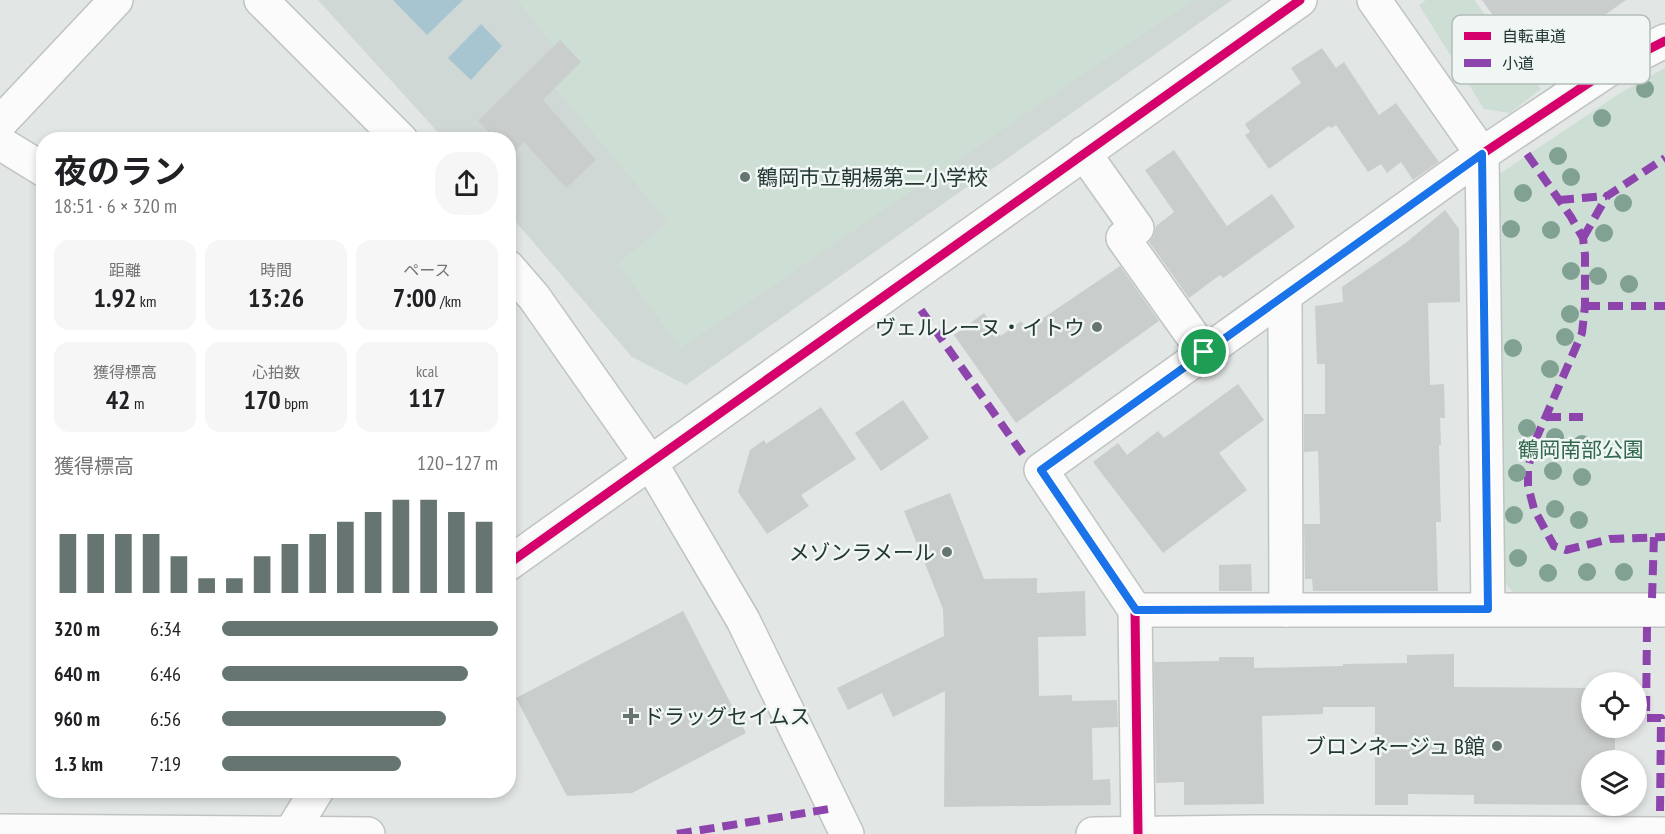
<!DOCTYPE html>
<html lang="ja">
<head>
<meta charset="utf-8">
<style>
  body { margin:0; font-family:"PT Sans Narrow","Noto Sans JP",sans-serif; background:#f6f6f6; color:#202124; height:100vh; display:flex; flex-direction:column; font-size:22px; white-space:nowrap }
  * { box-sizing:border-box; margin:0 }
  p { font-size:20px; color:#757577 }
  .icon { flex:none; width:33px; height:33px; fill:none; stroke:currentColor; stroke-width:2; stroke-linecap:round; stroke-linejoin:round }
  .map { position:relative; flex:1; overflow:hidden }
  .side { position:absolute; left:36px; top:132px; width:480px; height:666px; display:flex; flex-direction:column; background:#fff; border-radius:24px; box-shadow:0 3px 9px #0003 }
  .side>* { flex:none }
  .tools { position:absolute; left:1581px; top:672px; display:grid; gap:12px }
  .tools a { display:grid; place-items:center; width:66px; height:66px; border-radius:50%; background:#fff; box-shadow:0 3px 9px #0003; font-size:30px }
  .pin { position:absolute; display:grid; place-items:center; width:51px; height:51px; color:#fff; margin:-26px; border:3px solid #fff; border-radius:50%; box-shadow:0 2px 6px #0007 }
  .round { display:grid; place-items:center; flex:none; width:63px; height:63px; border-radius:24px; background:#f6f6f6 }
  .headline { display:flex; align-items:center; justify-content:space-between; height:102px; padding:0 18px }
  h1 { font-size:33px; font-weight:700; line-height:45px }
  .metrics { display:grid; grid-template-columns:repeat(3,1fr); gap:9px; height:102px; padding:6px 18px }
  .metrics div { display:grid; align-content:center; border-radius:15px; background:#f6f6f6; text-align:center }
  .metrics b { font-size:26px; font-weight:700 }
  .metrics small { font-size:16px; font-weight:400 }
  .metrics p { font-size:16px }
  .chart { height:168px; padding:12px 18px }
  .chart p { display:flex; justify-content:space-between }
  .chart svg { width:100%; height:108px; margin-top:6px; stroke:#667572; stroke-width:6 }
  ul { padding:0 18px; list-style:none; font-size:20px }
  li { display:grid; grid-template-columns:96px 72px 1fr; align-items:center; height:45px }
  li i { height:15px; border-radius:8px; background:#667572 }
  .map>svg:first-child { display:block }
  .built { fill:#d0d8d5 }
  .green { fill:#cdded4 }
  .water { fill:#a7c5d0 }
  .building { fill:#c9cecc }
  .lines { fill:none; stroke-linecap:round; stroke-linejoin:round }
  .minor-casing { stroke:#bfc4c2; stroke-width:36 }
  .minor { stroke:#fbfbfb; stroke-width:33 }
  .quiet { stroke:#8e44ad; stroke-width:8; stroke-dasharray:15 8; stroke-linecap:butt }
  .cycleway-casing { stroke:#f0f6f4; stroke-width:13 }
  .cycleway { stroke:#d6006c; stroke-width:9 }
  .tree { fill:#81a192 }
  .route-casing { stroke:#fff; stroke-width:12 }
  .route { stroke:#1a73e8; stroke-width:8 }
  .poi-dot { fill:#667572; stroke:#f0f6f4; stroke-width:2 }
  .labels { text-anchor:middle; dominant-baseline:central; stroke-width:5; stroke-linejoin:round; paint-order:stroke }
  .poi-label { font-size:21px; fill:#233734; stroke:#f0f6f4; text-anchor:end }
  .park-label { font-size:21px; fill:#32684e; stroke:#f0f6f4 }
  .key { fill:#f0f6f4; stroke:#b2bdba; stroke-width:1.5 }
  .key-label { font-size:16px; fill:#233734 }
</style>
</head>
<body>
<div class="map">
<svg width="1665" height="834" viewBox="0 0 1665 834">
  <rect width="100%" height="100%" fill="#e2e7e5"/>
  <!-- built -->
  <polygon class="built" points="318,0 1232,0 686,385 632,357 509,214 508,140 444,139"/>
  <!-- green -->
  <g class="green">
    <polygon points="517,0 1193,0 681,348 618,264 668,222 555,88 581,62 560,40 554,46"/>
    <polygon points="1426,0 1474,0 1541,89 1510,113 1484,109 1419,5"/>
    <polygon points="1665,68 1665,598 1518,598 1497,574 1495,177 1620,93"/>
  </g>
  <!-- water -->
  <g class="water">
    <polygon points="393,0 463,0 427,35"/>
    <polygon points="481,24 502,46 471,80 448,58"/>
  </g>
  <!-- building -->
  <g class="building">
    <polygon points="1482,0 1626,0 1530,68"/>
    <polygon points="560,40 581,62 543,100 596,160 566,188 524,142 511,155 508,140 496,140 478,121"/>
    <polygon points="1322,48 1336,68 1344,62 1379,115 1396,103 1439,162 1413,180 1401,162 1387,173 1381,164 1368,172 1336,125 1331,128 1329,126 1269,169 1245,135 1250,132 1245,124 1301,83 1291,68"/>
    <polygon points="1174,150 1227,226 1272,194 1295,227 1223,278 1220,275 1189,298 1149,242 1154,235 1156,226 1174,212 1145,170"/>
    <polygon points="1445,210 1459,229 1460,302 1428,303 1430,385 1444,384 1445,418 1440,418 1441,445 1439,445 1441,522 1436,522 1438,591 1313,591 1312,579 1305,579 1304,524 1320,524 1318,451 1304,452 1304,414 1325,414 1325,364 1317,364 1315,306 1343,302 1342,287 1407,242"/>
    <polygon points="1120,266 1159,321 1016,423 954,335 984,313 1001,336 1021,321 1027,329"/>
    <polygon points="1238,384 1264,420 1219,453 1247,490 1163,553 1093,462 1118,443 1127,455 1158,431 1164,438"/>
    <polygon points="903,400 929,438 881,471 855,433"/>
    <polygon points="821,407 856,459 801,495 809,506 767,534 738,492 750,450 764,440 766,444"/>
    <polygon points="950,493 984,579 1037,578 1037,593 1085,591 1086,636 1038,637 1039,696 1072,695 1072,701 1117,700 1118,727 1092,728 1093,780 1110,779 1111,805 944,807 945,691 893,717 882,693 848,710 837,688 944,636 943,609 904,511"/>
    <polygon points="1251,564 1252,591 1219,591 1219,565"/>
    <polygon points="683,611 746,733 632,793 567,796 516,698"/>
    <polygon points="1454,654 1454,687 1592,688 1592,728 1615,728 1615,760 1592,760 1592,805 1474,804 1474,795 1408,794 1408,805 1375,805 1375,707 1323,707 1323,714 1262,716 1264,804 1184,805 1184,782 1156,783 1154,662 1219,661 1219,657 1254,657 1254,668 1343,666 1343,664 1407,663 1407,655"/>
  </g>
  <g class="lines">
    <defs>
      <g id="minor">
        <polyline points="261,0 401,140"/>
        <polyline points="1374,0 1482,154 1488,609"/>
        <polyline points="0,123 116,0"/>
        <polyline points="0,143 44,170"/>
        <polyline points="1084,153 1137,228 1123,238 1204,352"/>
        <polyline points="508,267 534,297 650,462 743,620 847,834"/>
        <polyline points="1285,295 1286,610"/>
        <polyline points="508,564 1300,0"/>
        <polyline points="1135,610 1665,610"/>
        <polyline points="0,831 368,834"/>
        <polyline points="1138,833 1135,610 1041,470 1482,154 1608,70 1665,41"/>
        <polyline points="290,834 317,790"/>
        <polyline points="1093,834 1251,832 1665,834"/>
      </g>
    </defs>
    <!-- minor casing -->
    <use href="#minor" class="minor-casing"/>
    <!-- minor -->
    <use href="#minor" class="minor"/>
    <!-- quiet -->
    <g class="quiet">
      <polyline points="1527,154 1571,217 1583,238 1585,255 1585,306 1582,333 1536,439 1528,468 1528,486 1534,509 1554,546 1566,550 1610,539 1665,537"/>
      <polyline points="1559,200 1607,196"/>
      <polyline points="1583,238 1607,196 1665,158"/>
      <polyline points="1585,306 1665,306"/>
      <polyline points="921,310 1027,460"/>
      <polyline points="1546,417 1583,417"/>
      <polyline points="1652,598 1654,536"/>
      <polyline points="1647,627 1646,718 1661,718 1660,814"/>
      <polyline points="677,834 835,808"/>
    </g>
    <defs>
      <g id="cycleway">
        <polyline points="508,564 1300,0"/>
        <polyline points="1138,833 1135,610 1041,470 1482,154 1608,70 1665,41"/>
      </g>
    </defs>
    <!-- cycleway casing -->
    <use href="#cycleway" class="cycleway-casing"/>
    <!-- cycleway -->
    <use href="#cycleway" class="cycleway"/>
  </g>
  <!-- trees -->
  <g class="tree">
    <circle cx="1645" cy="89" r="9"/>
    <circle cx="1602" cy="118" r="9"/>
    <circle cx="1558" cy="156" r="9"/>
    <circle cx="1571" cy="177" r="9"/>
    <circle cx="1523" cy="193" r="9"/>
    <circle cx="1623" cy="203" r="9"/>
    <circle cx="1511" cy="229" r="9"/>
    <circle cx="1551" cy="230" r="9"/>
    <circle cx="1604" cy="233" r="9"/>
    <circle cx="1571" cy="271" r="9"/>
    <circle cx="1598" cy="276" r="9"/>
    <circle cx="1629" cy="284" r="9"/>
    <circle cx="1570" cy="314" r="9"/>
    <circle cx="1565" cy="337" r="9"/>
    <circle cx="1513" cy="348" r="9"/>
    <circle cx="1550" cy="369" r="9"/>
    <circle cx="1527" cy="428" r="9"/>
    <circle cx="1555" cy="437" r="9"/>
    <circle cx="1582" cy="444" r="9"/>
    <circle cx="1553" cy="471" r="9"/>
    <circle cx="1517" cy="473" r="9"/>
    <circle cx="1582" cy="477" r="9"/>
    <circle cx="1555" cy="509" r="9"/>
    <circle cx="1514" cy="515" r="9"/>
    <circle cx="1579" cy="520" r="9"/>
    <circle cx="1518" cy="558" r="9"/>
    <circle cx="1587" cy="572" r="9"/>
    <circle cx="1624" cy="572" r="9"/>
    <circle cx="1548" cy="573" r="9"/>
  </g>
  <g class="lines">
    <defs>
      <polygon id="route" points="1482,154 1488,609 1136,610 1041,470"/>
    </defs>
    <!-- route casing -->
    <use href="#route" class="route-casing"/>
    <!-- route -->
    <use href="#route" class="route"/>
  </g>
  <!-- markers -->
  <g class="poi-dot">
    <circle cx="745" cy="177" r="6"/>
    <circle cx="1097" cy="327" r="6"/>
    <circle cx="947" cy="552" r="6"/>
    <path d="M628 707h6v6h6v6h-6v6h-6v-6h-6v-6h6z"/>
    <circle cx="1497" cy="746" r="6"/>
  </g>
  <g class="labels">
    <!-- poi labels -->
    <g class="poi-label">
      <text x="757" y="177" text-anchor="start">鶴岡市立朝楊第二小学校</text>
      <text x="1085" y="327">ヴェルレーヌ・イトウ</text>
      <text x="935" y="552">メゾンラメール</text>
      <text x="643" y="716" text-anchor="start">ドラッグセイムス</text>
      <text x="1485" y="746">ブロンネージュ B館</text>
    </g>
    <!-- park labels -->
    <g class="park-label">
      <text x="1581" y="449">鶴岡南部公園</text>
    </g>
  </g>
  <!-- legend -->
  <rect x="1452" y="15" width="198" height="69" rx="9" class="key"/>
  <rect x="1464" y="32" width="27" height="8" fill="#d6006c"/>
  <rect x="1464" y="59" width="27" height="8" fill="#8e44ad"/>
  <g class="key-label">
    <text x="1502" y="42">自転車道</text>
    <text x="1502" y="69">小道</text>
  </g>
</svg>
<div class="tools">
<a><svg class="icon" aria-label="locate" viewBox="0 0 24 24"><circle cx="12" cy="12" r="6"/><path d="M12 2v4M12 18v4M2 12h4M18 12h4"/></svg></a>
<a><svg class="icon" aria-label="layers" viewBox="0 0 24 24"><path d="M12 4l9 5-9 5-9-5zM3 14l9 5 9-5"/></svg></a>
</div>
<div class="pin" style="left:1204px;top:352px;background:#1e9e55"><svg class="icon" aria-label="arrive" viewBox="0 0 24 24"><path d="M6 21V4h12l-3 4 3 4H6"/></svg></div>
<section class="side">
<div class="headline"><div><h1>夜のラン</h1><p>18:51 · 6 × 320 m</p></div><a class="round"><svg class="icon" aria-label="share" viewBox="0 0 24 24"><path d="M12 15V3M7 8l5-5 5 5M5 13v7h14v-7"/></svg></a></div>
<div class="metrics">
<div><p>距離</p><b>1.92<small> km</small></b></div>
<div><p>時間</p><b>13:26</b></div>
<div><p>ペース</p><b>7:00<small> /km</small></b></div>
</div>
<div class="metrics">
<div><p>獲得標高</p><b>42<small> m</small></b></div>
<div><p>心拍数</p><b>170<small> bpm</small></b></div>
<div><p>kcal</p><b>117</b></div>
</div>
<div class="chart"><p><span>獲得標高</span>120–127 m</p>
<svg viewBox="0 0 160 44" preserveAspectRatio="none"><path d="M5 44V20M15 44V20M25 44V20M35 44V20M45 44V29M55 44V38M65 44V38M75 44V29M85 44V24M95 44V20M105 44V15M115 44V11M125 44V6M135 44V6M145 44V11M155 44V15"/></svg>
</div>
<ul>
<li><b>320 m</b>6:34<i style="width:100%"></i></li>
<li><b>640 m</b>6:46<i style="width:89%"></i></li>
<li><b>960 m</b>6:56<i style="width:81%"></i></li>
<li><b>1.3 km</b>7:19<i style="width:65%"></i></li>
</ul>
</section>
</div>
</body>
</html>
